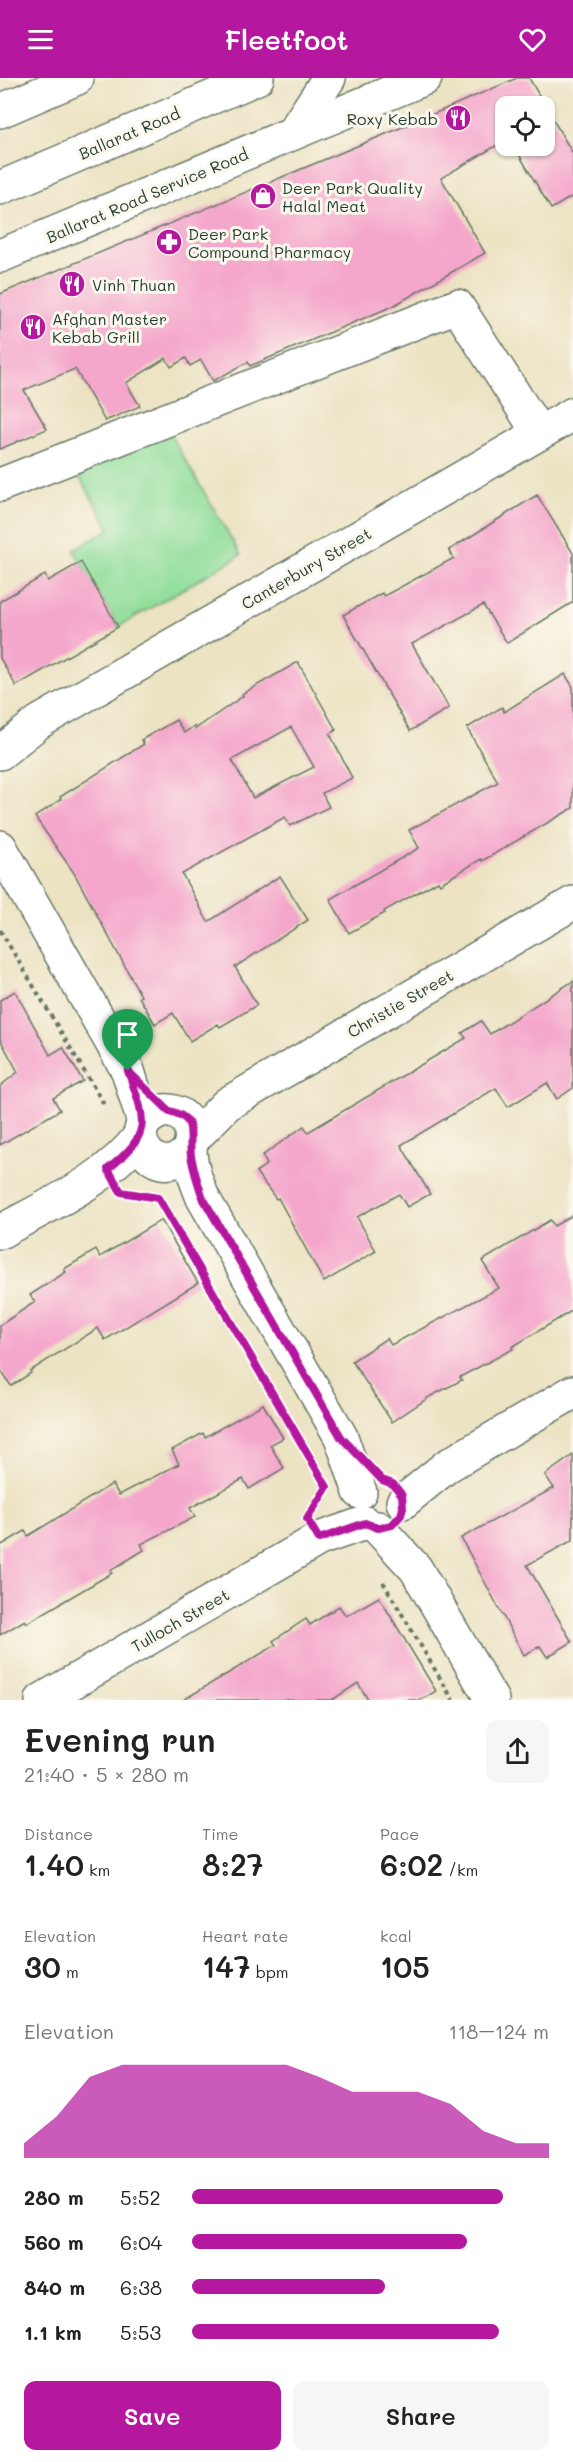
<!DOCTYPE html>
<html lang="en">
<head>
<meta charset="utf-8">
<style>
  body { margin:0; font-family:Mali,sans-serif; background:#f6f6f6; color:#222; height:100vh; display:flex; flex-direction:column; font-size:22px; white-space:nowrap }
  * { box-sizing:border-box; margin:0 }
  p { font-size:20px; color:#767676 }
  .icon { flex:none; width:33px; height:33px; fill:none; stroke:currentColor; stroke-width:2; stroke-linecap:round; stroke-linejoin:round }
  .map { position:relative; height:1622px; overflow:hidden }
  .side { display:flex; flex-direction:column; background:#fff; flex:1 }
  .side>* { flex:none }
  .tools { position:absolute; left:495px; top:18px; display:grid; gap:12px }
  .tools a { display:grid; place-items:center; width:60px; height:60px; border-radius:12px; background:#fff; box-shadow:0 2px 4px #0004; font-size:30px }
  .pin { position:absolute; display:grid; place-items:center; width:51px; height:51px; color:#fff; margin:-62px -26px; border-radius:50% 50% 50% 0; rotate:-45deg; box-shadow:0 0 6px #0007 }
  .pin .icon { rotate:45deg }
  .round { display:grid; place-items:center; flex:none; width:63px; height:63px; border-radius:12px; background:#f6f6f6 }
  .head { display:flex; align-items:center; justify-content:space-between; height:102px; padding:0 24px }
  h1 { font-size:33px; font-weight:600; line-height:45px }
  .stats { display:grid; grid-template-columns:repeat(3,1fr); gap:9px; height:102px; padding:6px 24px }
  .stats div { display:grid; align-content:center }
  .stats b { font-size:30px; font-weight:600 }
  .stats small { font-size:16px; font-weight:400 }
  .stats p { font-size:16px }
  .chart { height:168px; padding:12px 24px }
  .chart p { display:flex; justify-content:space-between }
  .chart svg { width:100%; height:108px; margin-top:6px; fill:#b5179e; opacity:.7 }
  .button { display:flex; gap:12px; margin-top:auto; padding:12px 24px }
  .button a { flex:1; height:69px; border-radius:12px; background:#b5179e; color:#fff; font-size:24px; font-weight:600; line-height:69px; text-align:center }
  .button a+a { background:#f6f6f6; color:#222 }
  ul { padding:0 24px; list-style:none; font-size:20px }
  li { display:grid; grid-template-columns:96px 72px 1fr; align-items:center; height:45px }
  li i { height:15px; border-radius:8px; background:#b5179e }
  header { display:flex; justify-content:space-between; align-items:center; height:78px; padding:0 24px; background:#b5179e; color:#fff; font-size:27px; font-weight:600 }
  .map>svg:first-child { display:block }
  .green { fill:#91de9b; stroke:#588e68; stroke-width:1.5 }
  .building { fill:#f4a6cb; fill-rule:evenodd }
  .lines { fill:none; stroke-linecap:round; stroke-linejoin:round }
  .minor-casing { stroke:#677766; stroke-width:36 }
  .highway-casing { stroke:#677766; stroke-width:36 }
  .path { stroke:#677766; stroke-width:4; stroke-dasharray:4.5 4.5; stroke-linecap:butt }
  .minor { stroke:#fff; stroke-width:33 }
  .highway { stroke:#fff; stroke-width:33 }
  .route-casing { stroke:#fff; stroke-width:12 }
  .route { stroke:#b5179e; stroke-width:8 }
  .labels { text-anchor:middle; dominant-baseline:central; stroke-width:6; stroke-linejoin:round; paint-order:stroke }
  .poi-label { font-size:16px; fill:#1f3d34; stroke:#fbf7ec; text-anchor:start }
  .street-label { font-size:16px; fill:#1f3d34; stroke:#fbf7ec }
</style>
</head>
<body>
<header><svg class="icon" aria-label="menu" viewBox="0 0 24 24"><path d="M4 6h16M4 12h16M4 18h16"/></svg>Fleetfoot<svg class="icon" aria-label="heart" viewBox="0 0 24 24"><path d="M12 20l-8-8c-3-5 5-10 8-4 3-6 11-1 8 4z"/></svg></header>
<div class="map">
<svg width="573" height="1622" viewBox="0 0 573 1622">
  <rect width="100%" height="100%" fill="#fbf7ec"/>
  <filter id="ink" filterUnits="userSpaceOnUse"><feTurbulence type="fractalNoise" baseFrequency=".0167" numOctaves="2"/><feDisplacementMap in="SourceGraphic" scale="12" xChannelSelector="R" yChannelSelector="G"/><feConvolveMatrix kernelMatrix="1 2 1 2 8 2 1 2 1" color-interpolation-filters="sRGB"/></filter>
  <filter id="wash" filterUnits="userSpaceOnUse"><feTurbulence type="fractalNoise" baseFrequency=".008" numOctaves="4" result="noise"/><feDisplacementMap in="SourceGraphic" scale="24" xChannelSelector="R" yChannelSelector="G"/><feGaussianBlur stdDeviation="1.35" result="paint"/><feColorMatrix in="noise" values="0 0 0 0 0 0 0 0 0 0 0 0 0 0 0 0 0 1.4 0 .05"/><feComposite in="paint" operator="in"/></filter>
  <g filter="url(#wash)">
    <rect width="100%" height="100%" fill="#ece3c3"/>
    <!-- green -->
    <polygon class="green" points="167,351 241,477 118,549 74,472 110,451 74,390"/>
    <g id="blocks">
      <!-- building -->
      <g class="building">
        <polygon points="517,0 529,0 573,76 573,118 551,131 514,68 544,68 544,28 506,28 506,62 441,100 485,175 393,228 250,288 248,284 213,303 201,282 190,288 186,280 171,289 166,280 126,305 140,328 105,343 75,291 24,312 47,351 0,371 0,216 410,46"/>
        <polygon points="537,417 573,475 573,524 507,565 483,527 412,566 449,630 410,653 343,537 382,515 384,518 454,480 449,472"/>
        <polygon points="81,484 118,549 16,608 0,580 0,523 45,497 48,503"/>
        <path d="M298 584 336 652 330 656 352 700 322 715 329 729 290 748 285 739 182 796 208 844 280 798 308 842 235 889 257 927 220 949 218 946 190 963 173 935 155 946 139 919 141 918 74 795 35 739 61 721 60 719 144 666 141 662 176 642 184 655 194 648 195 651 243 618 242 616ZM291 649 314 689 253 720 232 682Z"/>
        <polygon points="565,596 573,609 573,730 482,783 481,781 440,806 438,803 384,833 385,835 349,855 330,821 419,770 409,752 498,704 467,650 502,629 504,634"/>
        <polygon points="573,903 573,1010 557,1021 547,1005 508,1029 496,1010 401,1067 430,1116 407,1129 399,1116 357,1139 376,1173 324,1204 278,1120 276,1121 256,1094 267,1086 262,1078 304,1048 308,1054 466,960 462,955 481,943 490,956"/>
        <polygon points="15,913 50,977 63,969 83,1003 53,1020 60,1032 0,1067 0,1008 18,994 0,961 0,922"/>
        <polygon points="573,1137 573,1232 512,1269 513,1271 460,1299 462,1302 431,1318 392,1344 352,1283 387,1260 391,1267 499,1210 482,1183 550,1142 554,1148"/>
        <polygon points="161,1142 198,1205 105,1262 98,1250 30,1293 31,1295 11,1308 0,1291 0,1247 35,1224 30,1217 66,1194 64,1191 96,1172 100,1179"/>
        <polygon points="263,1326 283,1360 270,1367 284,1390 249,1411 243,1401 190,1430 195,1439 141,1466 144,1472 110,1493 112,1495 27,1545 25,1542 0,1557 0,1468 25,1453 28,1458 112,1406 119,1417 179,1386 172,1372 203,1355 205,1359"/>
        <polygon points="573,1377 573,1462 527,1487 572,1564 547,1579 540,1568 524,1577 461,1460 554,1410 545,1397"/>
        <polygon points="379,1519 436,1613 421,1622 368,1622 358,1605 332,1622 183,1622 276,1567 273,1563 306,1541 310,1547 339,1528 346,1538"/>
      </g>
    </g>
  </g>
  <g filter="url(#ink)">
    <use href="#blocks" fill-opacity="0" stroke="#677766" stroke-width="1.5"/>
    <g class="lines">
      <defs>
        <g id="minor">
          <polyline points="293,55 329,0"/>
          <polyline points="0,178 425,0"/>
          <polyline points="0,407 457,228 539,355"/>
          <polyline points="0,675 39,644 573,336"/>
          <polyline points="0,769 128,993 144,1045"/>
          <polyline points="192,1062 227,1026 573,825"/>
          <path d="M190 1070C160 1111 118 1054 155 1036 162 1032 170 1032 177 1035 184 1038 190 1045 191 1053 193 1059 190 1065 190 1071 190 1088 197 1105 203 1120L341 1359 360 1414"/>
          <path d="M0 1154C48 1127 106 1103 140 1058"/>
          <polyline points="403,1424 447,1388 573,1314"/>
          <polyline points="378,1450 416,1491 492,1622"/>
          <polyline points="42,1622 319,1461 365,1445"/>
        </g>
        <g id="highway">
          <polyline points="0,33 77,0"/>
          <polyline points="0,110 257,0"/>
        </g>
      </defs>
      <!-- minor casing -->
      <use href="#minor" class="minor-casing"/>
      <!-- highway casing -->
      <use href="#highway" class="highway-casing"/>
      <!-- path -->
      <g class="path">
        <polyline points="0,852 105,1028"/>
        <polyline points="125,1114 158,1120 319,1396"/>
        <polyline points="314,1429 326,1410"/>
        <polyline points="383,1504 453,1622"/>
      </g>
      <!-- minor -->
      <use href="#minor" class="minor"/>
      <!-- highway -->
      <use href="#highway" class="highway"/>
    </g>
  </g>
  <g class="lines" filter="url(#ink)">
    <defs>
      <path id="route" d="M128 993 169 1033C199 1040 188 1057 191 1078 194 1093 198 1106 203 1120L341 1359 382 1402 393 1406 402 1417 403 1430 401 1437 392 1447 378 1450 365 1445 319 1461 307 1441 327 1409 158 1120 121 1114 108 1091C153 1055 146 1043 128 993Z"/>
    </defs>
    <!-- route casing -->
    <use href="#route" class="route-casing"/>
    <!-- route -->
    <use href="#route" class="route"/>
  </g>
  <!-- icons -->
  <defs>
    <symbol id="restaurant-disc" viewBox="-11 -11 22 22"><circle r="9.5" fill="#b5179e" stroke="#fbf7ec"/><path d="M-5-6h1v4h1v-4h1v4h1v-4h1v5L-1.5 .5V6h-2V.5L-5-1ZM5-6V6H3V1.5H1.5Q1.5-4 5-6Z" fill="#fff"/></symbol>
    <symbol id="shop-disc" viewBox="-11 -11 22 22"><circle r="9.5" fill="#b5179e" stroke="#fbf7ec"/><path d="M-5-2.5h2.3a2.7 3.5 0 0 1 5.4 0H5L5.5 6h-11ZM-1.5-2.5h3a1.5 2.3 0 0 0-3 0Z" fill="#fff"/></symbol>
    <symbol id="pharmacy-disc" viewBox="-11 -11 22 22"><circle r="9.5" fill="#b5179e" stroke="#fbf7ec"/><path d="M-2-6h4v4h4v4h-4v4h-4v-4h-4v-4h4Z" fill="#fff"/></symbol>
  </defs>
  <g fill-rule="evenodd">
    <use href="#restaurant-disc" x="443" y="25" width="30" height="30"/>
    <use href="#shop-disc" x="248" y="103" width="30" height="30"/>
    <use href="#pharmacy-disc" x="154" y="149" width="30" height="30"/>
    <use href="#restaurant-disc" x="57" y="191" width="30" height="30"/>
    <use href="#restaurant-disc" x="18" y="234" width="30" height="30"/>
  </g>
  <g class="labels">
    <!-- poi labels -->
    <g class="poi-label">
      <text x="438" y="40" text-anchor="end">Roxy Kebab</text>
      <text x="282" y="109">Deer Park Quality<tspan x="282" dy="18">Halal Meat</tspan></text>
      <text x="188" y="155">Deer Park<tspan x="188" dy="18">Compound Pharmacy</tspan></text>
      <text x="92" y="206">Vinh Thuan</text>
      <text x="52" y="240">Afghan Master<tspan x="52" dy="18">Kebab Grill</tspan></text>
    </g>
    <!-- street labels -->
    <g class="street-label">
      <text transform="translate(129 55) rotate(-23)">Ballarat Road</text>
      <text transform="translate(147 117) rotate(-23)">Ballarat Road Service Road</text>
      <text transform="translate(306 490) rotate(-30)">Canterbury Street</text>
      <text transform="translate(400 925) rotate(-30)">Christie Street</text>
      <text transform="translate(180 1542) rotate(-30)">Tulloch Street</text>
    </g>
  </g>
</svg>
<div class="tools">
<a><svg class="icon" aria-label="locate" viewBox="0 0 24 24"><circle cx="12" cy="12" r="6"/><path d="M12 2v4M12 18v4M2 12h4M18 12h4"/></svg></a>
</div>
<div class="pin" style="left:128px;top:993px;background:#1e9e55"><svg class="icon" aria-label="arrive" viewBox="0 0 24 24"><path d="M6 21V4h12l-3 4 3 4H6"/></svg></div>
</div>
<section class="side">
<div class="head"><div><h1>Evening run</h1><p>21:40 · 5 × 280 m</p></div><a class="round"><svg class="icon" aria-label="share" viewBox="0 0 24 24"><path d="M12 15V3M7 8l5-5 5 5M5 13v7h14v-7"/></svg></a></div>
<div class="stats">
<div><p>Distance</p><b>1.40<small> km</small></b></div>
<div><p>Time</p><b>8:27</b></div>
<div><p>Pace</p><b>6:02<small> /km</small></b></div>
</div>
<div class="stats">
<div><p>Elevation</p><b>30<small> m</small></b></div>
<div><p>Heart rate</p><b>147<small> bpm</small></b></div>
<div><p>kcal</p><b>105</b></div>
</div>
<div class="chart"><p><span>Elevation</span>118–124 m</p>
<svg viewBox="0 0 160 44" preserveAspectRatio="none"><path d="M0 44V38L10 27L20 11L30 6L40 6L50 6L60 6L70 6L80 6L90 11L100 17L110 17L120 17L130 22L140 33L150 38L160 38V44z"/></svg>
</div>
<ul>
<li><b>280 m</b>5:52<i style="width:87%"></i></li>
<li><b>560 m</b>6:04<i style="width:77%"></i></li>
<li><b>840 m</b>6:38<i style="width:54%"></i></li>
<li><b>1.1 km</b>5:53<i style="width:86%"></i></li>
</ul>
<div class="button"><a>Save</a><a>Share</a></div>
</section>
</body>
</html>
